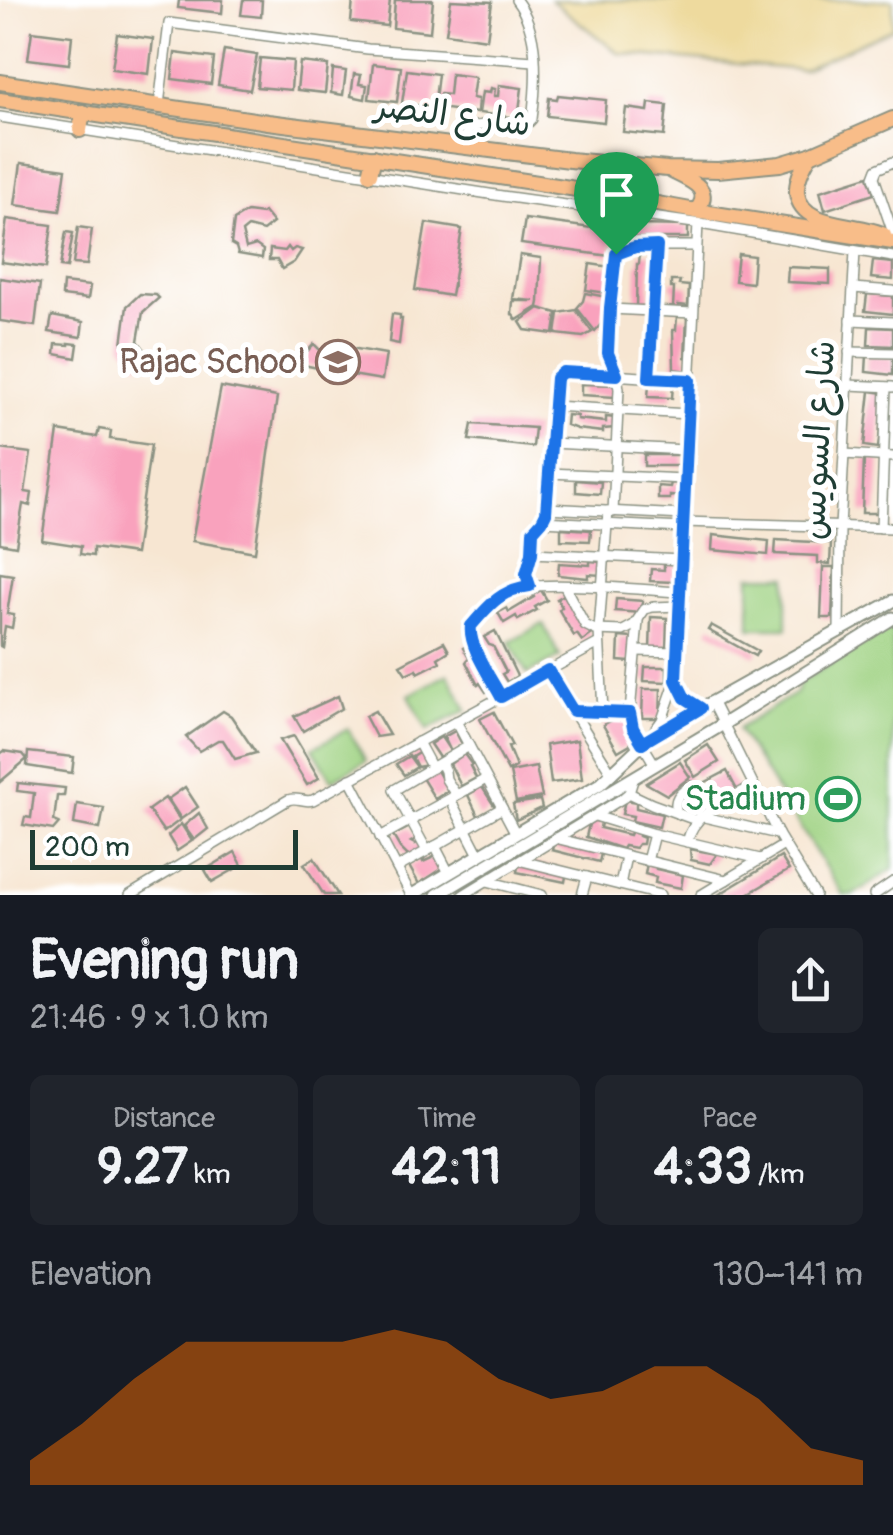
<!DOCTYPE html>
<html lang="en">
<head>
<meta charset="utf-8">
<style>
  body { margin:0; font-family:Pangolin,"Playpen Sans Arabic",sans-serif; background:#20242c; color:#f1f3f6; height:100vh; display:flex; flex-direction:column; font-size:38px; white-space:nowrap }
  * { box-sizing:border-box; margin:0 }
  p { font-size:32px; color:#9ea1a6 }
  .icon { flex:none; width:55px; height:55px; fill:none; stroke:currentColor; stroke-width:2; stroke-linecap:round; stroke-linejoin:round }
  .map { position:relative; height:895px; overflow:hidden }
  .details { display:flex; flex-direction:column; background:#171b24; flex:1 }
  .details>* { flex:none }
  .scale { position:absolute; left:30px; bottom:25px; width:268px; box-sizing:border-box; padding-left:10px; border:5px solid #1f3d34; border-top:0; font-size:28px; line-height:35px; white-space:nowrap; color:#1f3d34; -webkit-text-stroke:8px #fff; paint-order:stroke }
  .pin { position:absolute; display:grid; place-items:center; width:85px; height:85px; color:#fff; margin:-102px -42px; border-radius:50% 50% 50% 0; rotate:-45deg; box-shadow:0 0 10px #0007 }
  .pin .icon { rotate:45deg }
  .round { display:grid; place-items:center; flex:none; width:105px; height:105px; border-radius:15px; background:#20242c }
  .head { display:flex; align-items:center; justify-content:space-between; height:170px; padding:0 30px }
  h1 { font-size:55px; font-weight:800; line-height:75px }
  .metrics { display:grid; grid-template-columns:repeat(3,1fr); gap:15px; height:170px; padding:10px 30px }
  .metrics div { display:grid; align-content:center; border-radius:15px; background:#20242c; text-align:center }
  .metrics b { font-size:50px; font-weight:800 }
  .metrics small { font-size:28px; font-weight:400 }
  .metrics p { font-size:28px }
  .chart { height:280px; padding:20px 30px }
  .chart p { display:flex; justify-content:space-between }
  .chart svg { width:100%; height:180px; margin-top:10px; fill:#b45309; opacity:.7 }
  .map>svg:first-child { display:block }
  .green { fill:#9fd282; stroke:#5f885b; stroke-width:2.5 }
  .sand { fill:#eeda9e; stroke:#868c69; stroke-width:2.5 }
  .building { fill:#f9a2bd }
  .lines { fill:none; stroke-linecap:round; stroke-linejoin:round }
  .minor-casing { stroke:#8b9283; stroke-width:12 }
  .tertiary-casing { stroke:#8b9283; stroke-width:15 }
  .primary-casing { stroke:#8b9283; stroke-width:18 }
  .minor { stroke:#fff; stroke-width:9 }
  .tertiary { stroke:#fff; stroke-width:11 }
  .primary { stroke:#f8bd89; stroke-width:14 }
  .route-casing { stroke:#fff; stroke-width:20 }
  .route { stroke:#1a73e8; stroke-width:12 }
  .labels { text-anchor:middle; dominant-baseline:central; stroke-width:10; stroke-linejoin:round; paint-order:stroke }
  .street-label { font-size:35px; fill:#1f3d34; stroke:#fff }
  .education-label { font-size:35px; fill:#785e54; stroke:#fff; text-anchor:end }
  .leisure-label { font-size:35px; fill:#27864d; stroke:#fff; text-anchor:end }
</style>
</head>
<body>
<div class="map">
<svg width="893" height="895" viewBox="0 0 893 895">
  <rect width="100%" height="100%" fill="#fff"/>
  <filter id="ink" filterUnits="userSpaceOnUse"><feTurbulence type="fractalNoise" baseFrequency=".01" numOctaves="2"/><feDisplacementMap in="SourceGraphic" scale="20" xChannelSelector="R" yChannelSelector="G"/><feConvolveMatrix kernelMatrix="1 2 1 2 8 2 1 2 1" color-interpolation-filters="sRGB"/></filter>
  <filter id="wash" filterUnits="userSpaceOnUse"><feTurbulence type="fractalNoise" baseFrequency=".0048" numOctaves="4" result="noise"/><feDisplacementMap in="SourceGraphic" scale="40" xChannelSelector="R" yChannelSelector="G"/><feGaussianBlur stdDeviation="2.25" result="paint"/><feColorMatrix in="noise" values="0 0 0 0 0 0 0 0 0 0 0 0 0 0 0 0 0 1.4 0 .05"/><feComposite in="paint" operator="in"/></filter>
  <g filter="url(#wash)">
    <rect width="100%" height="100%" fill="#f7e6d2"/>
    <!-- green -->
    <g class="green">
      <rect x="750" y="576" width="37" height="52"/>
      <polygon points="543,624 560,657 527,674 510,642"/>
      <polygon points="893,626 893,869 853,895 843,895 738,729 796,693 800,682"/>
      <polygon points="448,674 467,710 427,730 409,695"/>
      <polygon points="348,729 366,761 332,780 313,748"/>
    </g>
    <!-- sand -->
    <polygon class="sand" points="551,0 893,0 893,28 802,70 618,53"/>
    <g id="blocks">
      <!-- building -->
      <g class="building">
        <polygon points="179,0 223,0 222,13 178,8"/>
        <polygon points="243,0 262,0 261,17 241,15"/>
        <polygon points="353,0 390,0 387,26 351,22"/>
        <polygon points="395,0 433,0 430,32 393,28"/>
        <polygon points="451,0 492,2 487,39 446,33"/>
        <polygon points="32,31 72,36 69,64 28,59"/>
        <polygon points="117,34 153,39 149,74 112,69"/>
        <polygon points="224,50 257,55 250,90 218,85"/>
        <polygon points="175,53 214,58 211,84 172,79"/>
        <polygon points="260,58 293,61 291,90 257,87"/>
        <polygon points="300,62 328,65 325,93 297,90"/>
        <polygon points="373,64 401,67 397,102 369,99"/>
        <polygon points="333,69 346,71 343,95 331,93"/>
        <polygon points="407,70 438,74 434,108 402,103"/>
        <polygon points="354,74 361,75 359,84 367,85 365,99 351,96"/>
        <polygon points="451,74 475,77 472,98 478,99 477,113 438,108 440,94 449,95"/>
        <polygon points="499,85 522,88 518,118 479,113 482,92 490,93 491,88 495,89 494,96 498,96"/>
        <polygon points="558,95 606,100 604,122 547,116 549,98 557,99"/>
        <polygon points="649,103 667,105 664,136 623,132 626,108 648,111"/>
        <polygon points="21,163 66,169 60,211 15,205"/>
        <polygon points="868,176 874,194 825,210 820,191"/>
        <polygon points="247,212 262,214 264,212 273,223 263,231 248,227 242,232 246,248 256,245 263,250 262,258 238,254 236,247 231,244 234,220"/>
        <polygon points="7,219 52,225 46,268 1,262"/>
        <polygon points="525,219 614,231 610,256 521,244"/>
        <polygon points="426,223 462,229 451,296 415,290"/>
        <polygon points="634,225 688,226 688,238 634,238"/>
        <polygon points="78,227 92,229 87,265 73,264"/>
        <polygon points="66,232 73,233 67,268 60,267"/>
        <polygon points="288,247 291,251 295,248 302,250 294,262 282,269 277,260 269,260 270,249 285,251"/>
        <polygon points="640,253 650,253 649,306 636,306 637,264 639,264"/>
        <polygon points="738,254 754,256 752,283 735,281"/>
        <polygon points="520,255 541,258 539,302 538,307 517,320 512,314 513,301 534,301 513,299"/>
        <polygon points="873,261 893,263 893,280 871,278"/>
        <polygon points="590,264 611,267 607,293 586,290"/>
        <polygon points="788,267 830,269 830,284 787,282"/>
        <polygon points="0,278 40,284 35,326 0,321"/>
        <polygon points="671,281 680,281 679,285 689,286 688,306 678,305 678,308 673,308 674,288 671,288"/>
        <polygon points="63,283 90,286 88,299 62,296"/>
        <polygon points="585,293 607,297 603,322 595,331 577,308 583,301"/>
        <polygon points="140,294 156,295 159,298 143,312 138,341 150,356 138,365 122,344 127,306"/>
        <polygon points="867,294 893,296 893,314 865,311"/>
        <polygon points="539,308 557,313 554,334 525,330 520,322"/>
        <polygon points="576,310 592,332 583,337 556,334 559,313"/>
        <polygon points="392,314 400,315 400,319 402,319 399,344 389,342"/>
        <polygon points="52,316 83,322 81,337 49,332"/>
        <polygon points="677,316 687,317 685,357 688,358 687,371 674,369 673,330 676,330"/>
        <polygon points="869,327 893,328 893,346 868,345"/>
        <polygon points="69,343 78,344 76,358 55,354 56,344 69,345"/>
        <polygon points="314,344 324,354 330,356 327,370 299,364 301,358"/>
        <polygon points="351,348 386,354 382,380 346,374"/>
        <polygon points="867,355 893,357 893,375 866,372"/>
        <polygon points="581,384 616,385 615,397 581,395"/>
        <polygon points="649,384 673,385 672,398 648,397"/>
        <polygon points="221,387 277,397 255,552 192,541"/>
        <polygon points="870,391 884,393 878,448 864,446"/>
        <polygon points="567,415 577,416 577,419 606,422 606,417 616,418 615,428 603,429 603,432 577,429 566,425"/>
        <polygon points="472,424 535,428 533,447 469,440"/>
        <polygon points="99,429 111,431 110,439 151,445 135,554 93,548 93,556 80,554 81,546 42,540 58,431 97,437"/>
        <polygon points="0,449 31,453 25,492 32,493 30,506 23,504 16,546 0,543"/>
        <polygon points="644,455 684,455 683,466 644,466"/>
        <polygon points="864,459 880,460 877,513 862,513"/>
        <polygon points="576,480 601,482 600,494 576,492"/>
        <polygon points="671,483 681,484 680,497 670,496 670,499 658,499 658,486 670,487"/>
        <polygon points="561,528 591,530 590,541 561,540"/>
        <polygon points="713,535 769,541 768,555 712,550"/>
        <polygon points="776,540 831,543 830,564 818,563 818,556 775,554"/>
        <polygon points="590,561 601,562 601,575 588,574 588,578 558,575 559,563 590,565"/>
        <polygon points="664,563 676,564 674,582 650,581 651,569 664,570"/>
        <polygon points="823,567 834,567 832,618 821,618"/>
        <polygon points="0,573 13,575 7,614 14,615 12,628 5,626 2,647 0,646"/>
        <polygon points="541,590 547,600 535,607 537,610 518,620 516,616 504,623 498,613 507,608 509,612 534,597 533,595"/>
        <polygon points="564,595 591,635 582,641 577,634 574,636 559,610 562,607 557,599"/>
        <polygon points="616,599 643,601 642,613 615,611"/>
        <polygon points="651,617 667,618 666,651 650,650"/>
        <polygon points="711,625 758,651 755,656 708,630"/>
        <polygon points="495,631 517,676 507,682 502,674 506,672 493,646 489,645 484,637"/>
        <polygon points="619,637 632,638 630,662 618,661"/>
        <polygon points="444,642 449,651 438,658 440,662 418,673 417,669 406,674 400,665"/>
        <polygon points="470,644 494,689 486,692 480,683 478,685 466,662 469,658 463,648"/>
        <polygon points="645,667 667,667 667,682 644,681"/>
        <polygon points="643,689 661,689 660,718 642,718"/>
        <polygon points="338,696 342,708 303,731 294,716"/>
        <polygon points="223,711 231,716 256,753 235,759 223,740 218,740 199,751 186,737"/>
        <polygon points="375,711 389,735 376,737 365,716"/>
        <polygon points="494,712 512,746 508,747 516,767 508,771 480,719"/>
        <polygon points="623,714 637,740 618,751 603,725"/>
        <polygon points="455,731 463,746 440,759 430,744 441,737 451,752 444,737"/>
        <polygon points="294,736 319,778 307,785 280,740"/>
        <polygon points="577,740 582,779 551,783 546,745"/>
        <polygon points="708,745 719,762 695,777 685,760"/>
        <polygon points="4,751 23,754 27,759 0,782 0,754"/>
        <polygon points="28,752 74,757 72,773 27,766"/>
        <polygon points="420,752 428,765 417,767 404,775 396,764 409,756 417,767 412,757"/>
        <polygon points="464,754 472,765 470,766 476,778 461,786 450,764"/>
        <polygon points="680,762 690,777 667,795 646,783"/>
        <polygon points="536,767 542,797 516,802 510,772"/>
        <polygon points="436,769 449,790 435,799 422,778"/>
        <polygon points="727,771 737,790 693,810 690,801 707,795 702,784"/>
        <polygon points="18,783 65,788 64,796 57,796 54,821 59,823 53,830 23,825 25,817 31,818 34,793 17,791"/>
        <polygon points="185,787 198,807 181,819 168,799"/>
        <polygon points="482,787 495,807 479,818 468,795"/>
        <polygon points="165,798 180,820 164,832 148,810"/>
        <polygon points="540,800 542,808 516,820 513,804"/>
        <polygon points="625,800 636,802 636,808 662,814 659,827 632,821 633,816 622,814"/>
        <polygon points="77,804 104,808 100,829 74,824"/>
        <polygon points="199,813 208,829 194,840 184,826"/>
        <polygon points="590,820 601,822 600,828 629,835 631,830 640,832 639,836 644,838 643,844 638,844 635,848 624,846 622,849 586,837"/>
        <polygon points="181,824 192,841 177,851 168,836"/>
        <polygon points="410,827 416,839 411,842 415,844 419,842 423,850 409,857 400,848 393,836"/>
        <polygon points="555,838 602,850 599,862 552,850"/>
        <polygon points="690,849 717,854 710,864 691,860"/>
        <polygon points="235,852 242,865 212,882 205,870"/>
        <polygon points="436,856 443,868 419,884 409,866 422,859 423,862"/>
        <polygon points="781,857 789,870 746,895 718,895"/>
        <polygon points="314,858 338,895 324,895 304,864"/>
        <polygon points="519,861 567,871 565,882 517,872"/>
        <polygon points="647,863 656,865 656,869 683,875 681,888 655,883 656,877 645,874"/>
      </g>
    </g>
  </g>
  <g filter="url(#ink)">
    <use href="#blocks" fill-opacity="0" stroke="#8b9283" stroke-width="2.5"/>
    <g class="lines">
      <defs>
        <g id="minor">
          <polyline points="159,105 169,23 368,49 534,61"/>
          <polyline points="0,117 502,196 694,223 893,257"/>
          <path d="M459 146C460 144 466 133 468 131 486 114 513 143 532 119 537 81 540 31 516 0"/>
          <polyline points="893,242 891,227 874,177 877,169 893,162"/>
          <polyline points="616,254 641,246 695,246"/>
          <polyline points="853,288 893,291"/>
          <polyline points="610,309 693,313"/>
          <polyline points="851,320 893,322"/>
          <polyline points="849,352 893,353"/>
          <polyline points="649,378 657,246"/>
          <polyline points="848,385 893,387"/>
          <polyline points="553,406 688,414"/>
          <polyline points="551,443 686,450"/>
          <polyline points="844,454 893,457"/>
          <polyline points="549,473 685,479"/>
          <polyline points="547,508 684,515"/>
          <polyline points="613,512 619,389 617,375 609,353 610,309 621,214"/>
          <polyline points="542,521 683,528"/>
          <polyline points="683,522 893,528"/>
          <polyline points="881,528 886,387"/>
          <polyline points="532,553 682,560"/>
          <polyline points="530,585 526,573 532,553 533,531 542,521 546,513 555,382 558,374 563,372 690,380"/>
          <polyline points="565,587 585,625 595,630 623,631 634,625 645,609 653,607 680,606"/>
          <polyline points="638,621 630,713 637,735 655,765"/>
          <polyline points="839,632 840,527 855,251"/>
          <polyline points="636,651 678,652"/>
          <polyline points="548,671 612,774"/>
          <polyline points="677,682 685,698 701,707"/>
          <path d="M501 697C491 678 468 647 471 626 481 614 491 600 505 592 531 578 644 590 680 592"/>
          <polyline points="712,701 778,834 815,895"/>
          <polyline points="573,711 630,713"/>
          <polyline points="603,713 599,630 608,511"/>
          <polyline points="456,721 516,834"/>
          <polyline points="652,734 662,720 676,680 698,223"/>
          <polyline points="418,742 432,768"/>
          <polyline points="441,763 445,771 446,779 456,795"/>
          <polyline points="350,779 411,895"/>
          <polyline points="629,793 652,804 696,820"/>
          <polyline points="450,799 479,855"/>
          <path d="M677 813C673 799 679 793 691 786"/>
          <polyline points="595,816 654,834 760,859"/>
          <polyline points="700,816 778,834"/>
          <polyline points="380,837 486,779"/>
          <polyline points="555,838 726,880"/>
          <path d="M687 842C694 811 727 801 753 786"/>
          <polyline points="435,846 449,873"/>
          <polyline points="427,851 394,790 469,746"/>
          <polyline points="522,861 660,895"/>
          <polyline points="647,861 654,834"/>
          <polyline points="397,868 502,808"/>
          <polyline points="487,881 542,895"/>
          <polyline points="620,885 626,856"/>
          <path d="M130 895 288 800C297 796 303 803 313 800L599 643"/>
          <polyline points="463,895 623,798 629,793 634,777"/>
          <polyline points="582,895 587,877"/>
          <polyline points="701,895 784,845"/>
          <polyline points="874,895 893,882"/>
        </g>
        <g id="tertiary">
          <polyline points="412,895 600,784 650,737 893,601"/>
          <polyline points="437,895 725,723 893,618"/>
        </g>
        <g id="primary">
          <polyline points="0,82 268,122 570,160 667,169 718,170 780,164 810,155 893,119"/>
          <polyline points="0,100 570,188 696,211 893,242"/>
          <polyline points="80,130 83,112"/>
          <path d="M810 155C803 166 796 179 797 193 801 229 859 222 884 235"/>
          <path d="M672 171C689 180 715 188 696 211"/>
          <polyline points="370,174 374,157"/>
        </g>
      </defs>
      <!-- minor casing -->
      <use href="#minor" class="minor-casing"/>
      <!-- tertiary casing -->
      <use href="#tertiary" class="tertiary-casing"/>
      <!-- primary casing -->
      <use href="#primary" class="primary-casing"/>
      <!-- minor -->
      <use href="#minor" class="minor"/>
      <!-- tertiary -->
      <use href="#tertiary" class="tertiary"/>
      <!-- primary -->
      <use href="#primary" class="primary"/>
    </g>
  </g>
  <g class="lines" filter="url(#ink)">
    <defs>
      <path id="route" d="M657 246 649 378 690 380 676 680 685 698 701 708 642 743 633 728 630 713 573 711 548 670 501 697C491 678 468 646 471 626 489 605 502 589 530 586L526 574 532 553 533 531 542 521 546 513 556 378 563 372 617 375 608 353 610 308 616 254 635 247Z"/>
    </defs>
    <!-- route casing -->
    <use href="#route" class="route-casing"/>
    <!-- route -->
    <use href="#route" class="route"/>
  </g>
  <!-- icons -->
  <defs>
    <symbol id="school-ring" viewBox="-11 -11 22 22"><circle r="9.5" fill="#fff" stroke="#8d6e63" stroke-width="1.5"/><path d="M0-5L7-2L0 1L-7-2ZM-4 1L0 2.5L4 1V4Q0 6-4 4Z" fill="#8d6e63"/></symbol>
    <symbol id="stadium-ring" viewBox="-11 -11 22 22"><circle r="9.5" fill="#fff" stroke="#2e9e5b" stroke-width="1.5"/><path d="M0-5a6.5 5 0 1 0 0 10a6.5 5 0 1 0 0-10ZM-3.5-1.8h7v3.6h-7Z" fill="#2e9e5b"/></symbol>
  </defs>
  <g fill-rule="evenodd">
    <use href="#school-ring" x="313" y="337" width="50" height="50"/>
    <use href="#stadium-ring" x="813" y="774" width="50" height="50"/>
  </g>
  <g class="labels">
    <!-- street labels -->
    <g class="street-label">
      <text transform="translate(453 115) rotate(7)">شارع النصر</text>
      <text transform="translate(818 440) rotate(-87)">شارع السويس</text>
    </g>
    <!-- education labels -->
    <g class="education-label">
      <text x="306" y="362">Rajac School</text>
    </g>
    <!-- leisure labels -->
    <g class="leisure-label">
      <text x="806" y="799">Stadium</text>
    </g>
  </g>
</svg>
<div class="scale">200 m</div>
<div class="pin" style="left:616px;top:254px;background:#1e9e55"><svg class="icon" aria-label="arrive" viewBox="0 0 24 24"><path d="M6 21V4h12l-3 4 3 4H6"/></svg></div>
</div>
<section class="details">
<div class="head"><div><h1>Evening run</h1><p>21:46 · 9 × 1.0 km</p></div><a class="round"><svg class="icon" aria-label="share" viewBox="0 0 24 24"><path d="M12 15V3M7 8l5-5 5 5M5 13v7h14v-7"/></svg></a></div>
<div class="metrics">
<div><p>Distance</p><b>9.27<small> km</small></b></div>
<div><p>Time</p><b>42:11</b></div>
<div><p>Pace</p><b>4:33<small> /km</small></b></div>
</div>
<div class="chart"><p><span>Elevation</span>130–141 m</p>
<svg viewBox="0 0 160 44" preserveAspectRatio="none"><path d="M0 44V38L10 29L20 18L30 9L40 9L50 9L60 9L70 6L80 9L90 18L100 23L110 21L120 15L130 15L140 23L150 35L160 38V44z"/></svg>
</div>
</section>
</body>
</html>
